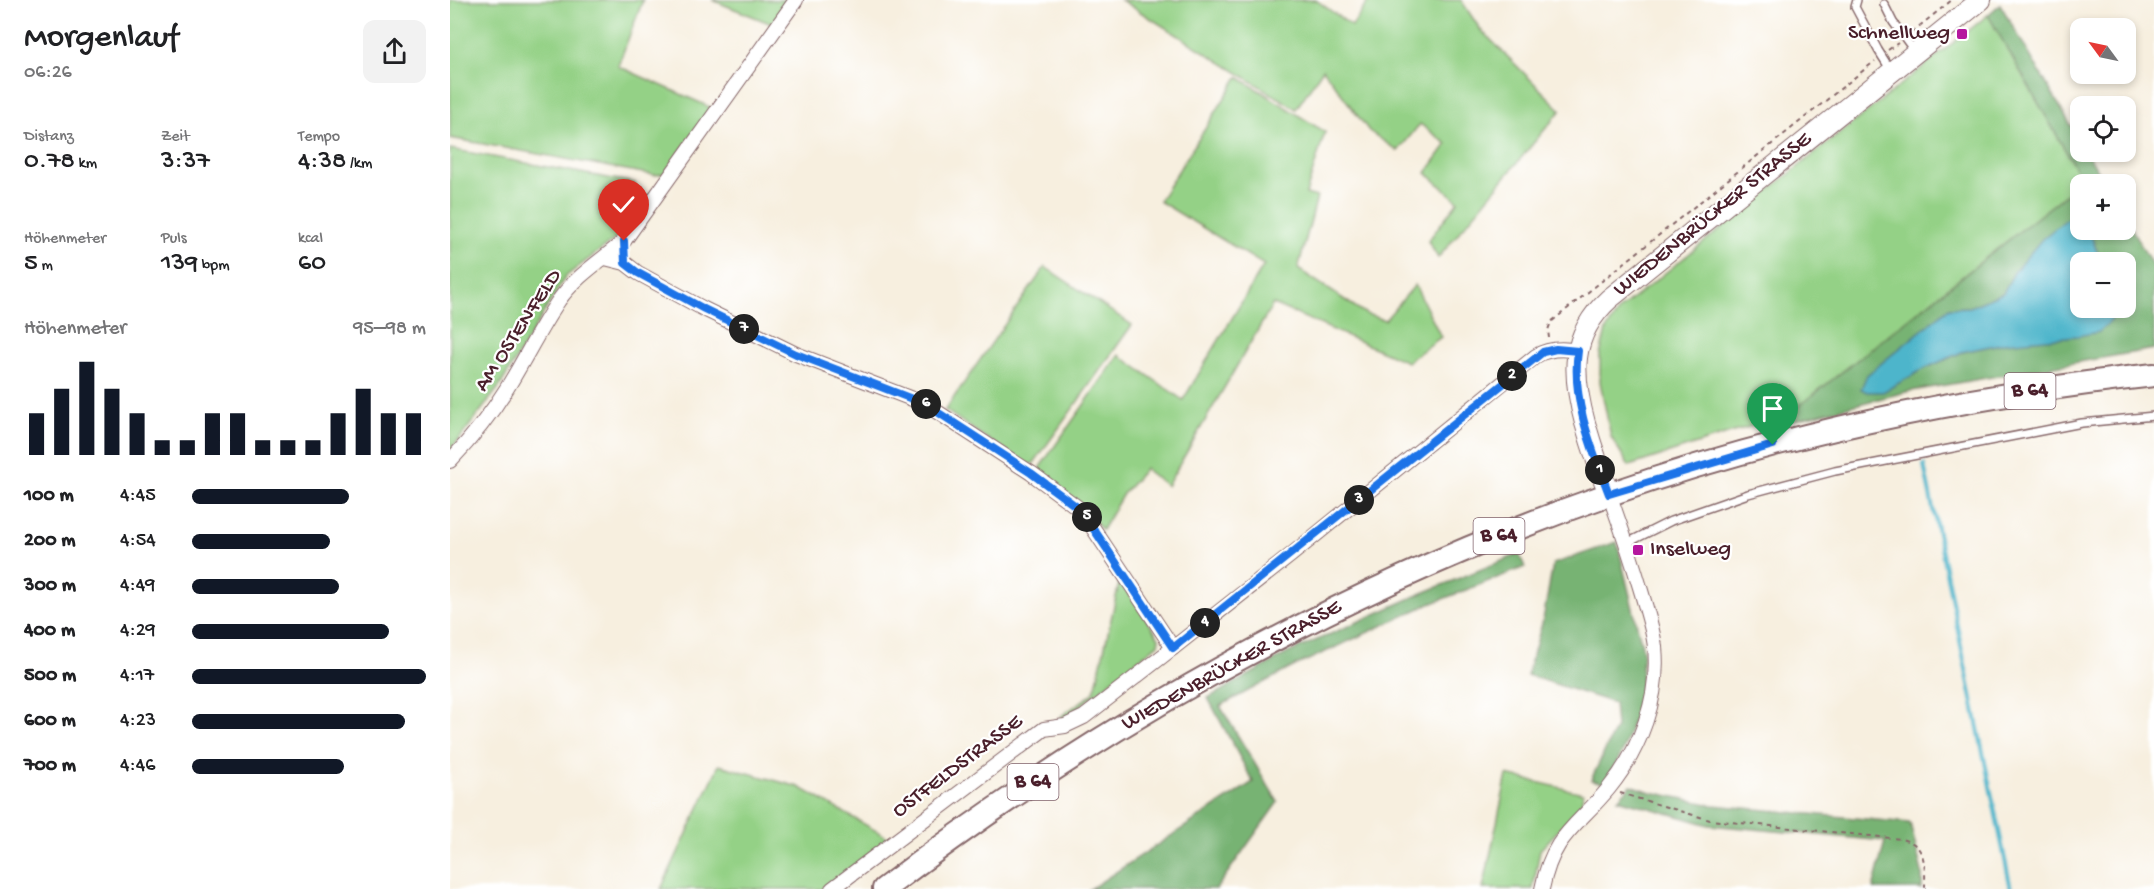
<!DOCTYPE html>
<html lang="de">
<head>
<meta charset="utf-8">
<style>
  body { margin:0; font-family:"Gochi Hand",sans-serif; background:#f2f2f2; color:#202124; height:100vh; display:flex; flex-direction:column; font-size:22px; white-space:nowrap }
  * { box-sizing:border-box; margin:0 }
  p { font-size:20px; color:#757577 }
  .icon { flex:none; width:33px; height:33px; fill:none; stroke:currentColor; stroke-width:2; stroke-linecap:round; stroke-linejoin:round }
  .map { position:relative; flex:1; overflow:hidden }
  .side { display:flex; flex-direction:column; background:#fff; width:450px }
  .side>* { flex:none }
  .needle { width:39px; rotate:303deg }
  .buttons { position:absolute; left:1620px; top:18px; display:grid; gap:12px }
  .buttons a { display:grid; place-items:center; width:66px; height:66px; border-radius:12px; background:#fff; box-shadow:0 3px 9px #0003; font-size:30px }
  .pin { position:absolute; display:grid; place-items:center; width:51px; height:51px; color:#fff; margin:-62px -26px; border-radius:50% 50% 50% 0; rotate:-45deg; box-shadow:0 0 6px #0007 }
  .pin .icon { rotate:45deg }
  .km { position:absolute; width:30px; height:30px; margin:-15px; border-radius:50%; background:#222; color:#fff; font-size:16px; line-height:30px; text-align:center }
  .round { display:grid; place-items:center; flex:none; width:63px; height:63px; border-radius:12px; background:#f2f2f2 }
  .summary { display:flex; align-items:center; justify-content:space-between; height:102px; padding:0 24px }
  h1 { font-size:33px; font-weight:600; line-height:45px }
  .figures { display:grid; grid-template-columns:repeat(3,1fr); gap:9px; height:102px; padding:6px 24px }
  .figures div { display:grid; align-content:center }
  .figures b { font-size:26px; font-weight:600 }
  .figures small { font-size:16px; font-weight:400 }
  .figures p { font-size:16px }
  .chart { height:168px; padding:12px 24px }
  .chart p { display:flex; justify-content:space-between }
  .chart svg { width:100%; height:108px; margin-top:6px; stroke:#111827; stroke-width:6 }
  ul { padding:0 24px; list-style:none; font-size:20px }
  li { display:grid; grid-template-columns:96px 72px 1fr; align-items:center; height:45px }
  li i { height:15px; border-radius:8px; background:#111827 }
  main { display:flex; flex:1; min-height:0 }
  .map>svg:first-child { display:block }
  .green { fill:#94d186; stroke:#6f7858; stroke-width:1.5 }
  .forest { fill:#77b373; stroke:#60694f; stroke-width:1.5 }
  .water { fill:#4db5cb; stroke:#4c6a7b; stroke-width:1.5 }
  .lines { fill:none; stroke-linecap:round; stroke-linejoin:round }
  .stream { stroke:#4db5cb; stroke-width:4 }
  .lane-casing { stroke:#87686a; stroke-width:10 }
  .street-casing { stroke:#87686a; stroke-width:16 }
  .secondary-casing { stroke:#87686a; stroke-width:22 }
  .primary-casing { stroke:#87686a; stroke-width:26 }
  .path { stroke:#87686a; stroke-width:2; stroke-dasharray:4.5 4.5; stroke-linecap:butt }
  .lane { stroke:#fff; stroke-width:7 }
  .street { stroke:#fff; stroke-width:14 }
  .secondary { stroke:#fff; stroke-width:20 }
  .primary { stroke:#fff; stroke-width:22 }
  .route-casing { stroke:#fff; stroke-width:12 }
  .route { stroke:#1a73e8; stroke-width:8 }
  .poi-dot { fill:#b5179e; stroke:#fff; stroke-width:2 }
  .labels { text-anchor:middle; dominant-baseline:central; stroke-width:4.5; stroke-linejoin:round; paint-order:stroke }
  .shield { fill:#fff; stroke:#80626b; stroke-width:1.5 }
  .shield-label { font-size:21px; font-weight:bold; fill:#4a1f2b }
  .poi-label { font-size:22px; fill:#4a1f2b; stroke:#fff; text-anchor:end }
  .street-label { font-size:22px; fill:#4a1f2b; stroke:#fff }
</style>
</head>
<body>
<main>
<section class="side">
<div class="summary"><div><h1>Morgenlauf</h1><p>06:26</p></div><a class="round"><svg class="icon" aria-label="share" viewBox="0 0 24 24"><path d="M12 15V3M7 8l5-5 5 5M5 13v7h14v-7"/></svg></a></div>
<div class="figures">
<div><p>Distanz</p><b>0.78<small> km</small></b></div>
<div><p>Zeit</p><b>3:37</b></div>
<div><p>Tempo</p><b>4:38<small> /km</small></b></div>
</div>
<div class="figures">
<div><p>Höhenmeter</p><b>5<small> m</small></b></div>
<div><p>Puls</p><b>139<small> bpm</small></b></div>
<div><p>kcal</p><b>60</b></div>
</div>
<div class="chart"><p><span>Höhenmeter</span>95–98 m</p>
<svg viewBox="0 0 160 44" preserveAspectRatio="none"><path d="M5 44V27M15 44V17M25 44V6M35 44V17M45 44V27M55 44V38M65 44V38M75 44V27M85 44V27M95 44V38M105 44V38M115 44V38M125 44V27M135 44V17M145 44V27M155 44V27"/></svg>
</div>
<ul>
<li><b>100 m</b>4:45<i style="width:67%"></i></li>
<li><b>200 m</b>4:54<i style="width:59%"></i></li>
<li><b>300 m</b>4:49<i style="width:63%"></i></li>
<li><b>400 m</b>4:29<i style="width:84%"></i></li>
<li><b>500 m</b>4:17<i style="width:100%"></i></li>
<li><b>600 m</b>4:23<i style="width:91%"></i></li>
<li><b>700 m</b>4:46<i style="width:65%"></i></li>
</ul>
</section>
<div class="map">
<svg width="1704" height="889" viewBox="0 0 1704 889">
  <rect width="100%" height="100%" fill="#fff"/>
  <filter id="ink" filterUnits="userSpaceOnUse"><feTurbulence type="fractalNoise" baseFrequency=".0167" numOctaves="2"/><feDisplacementMap in="SourceGraphic" scale="12" xChannelSelector="R" yChannelSelector="G"/><feConvolveMatrix kernelMatrix="1 2 1 2 8 2 1 2 1" color-interpolation-filters="sRGB"/></filter>
  <filter id="wash" filterUnits="userSpaceOnUse"><feTurbulence type="fractalNoise" baseFrequency=".008" numOctaves="4" result="noise"/><feDisplacementMap in="SourceGraphic" scale="24" xChannelSelector="R" yChannelSelector="G"/><feGaussianBlur stdDeviation="1.35" result="paint"/><feColorMatrix in="noise" values="0 0 0 0 0 0 0 0 0 0 0 0 0 0 0 0 0 1.4 0 .05"/><feComposite in="paint" operator="in"/></filter>
  <g filter="url(#wash)">
    <rect width="100%" height="100%" fill="#f7efdf"/>
    <!-- green -->
    <g class="green">
      <polygon points="0,0 193,0 168,66 262,108 214,174 204,175 0,138"/>
      <polygon points="262,0 339,0 322,24"/>
      <polygon points="671,0 866,0 902,26 919,0 1011,0 1030,29 1111,110 988,258 978,241 1008,201 976,173 997,144 970,124 948,151 919,131 873,69 846,109"/>
      <polygon points="1538,15 1633,181 1339,414 1179,466 1161,437 1150,382 1150,355 1156,330 1170,309"/>
      <polygon points="788,77 875,132 856,194 867,197 848,269 916,314 935,320 965,285 991,337 957,362 823,304 717,486 695,469 673,494 652,530 634,507 590,475 590,467 669,355 733,400 814,265 709,201"/>
      <polygon points="0,149 185,183 186,197 193,204 169,236 115,277 50,386 0,451"/>
      <polygon points="595,267 682,325 584,463 577,466 495,410"/>
      <polygon points="670,579 709,638 708,644 614,719 611,716 643,693 646,686"/>
      <polygon points="269,765 349,787 439,838 375,889 211,889"/>
      <polygon points="1057,775 1133,793 1131,806 1090,850 1083,889 1033,889"/>
    </g>
    <!-- forest -->
    <g class="forest">
      <polygon points="1550,4 1630,141 1630,152 1636,152 1656,184 1630,184 1630,219 1623,215 1565,271 1553,293 1520,307 1499,308 1474,369 1512,352 1662,320 1661,308 1676,308 1676,262 1651,262 1639,230 1676,230 1676,219 1704,268 1704,349 1456,392 1342,421 1339,414 1633,181 1538,15"/>
      <polygon points="1167,542 1193,650 1190,698 1173,751 1155,783 1141,780 1166,727 1164,703 1077,675 1093,620 1103,564"/>
      <polygon points="1069,554 1075,567 975,606 843,667 770,706 828,802 766,889 640,889 803,782 758,698 838,653 970,594"/>
      <polygon points="1181,785 1201,792 1263,805 1460,823 1472,872 1472,889 1423,889 1435,841 1259,825 1168,799"/>
    </g>
    <!-- water -->
    <polygon class="water" points="1623,214 1630,219 1630,230 1639,230 1651,262 1630,262 1630,308 1661,308 1662,320 1649,332 1628,336 1555,343 1512,352 1474,369 1433,392 1417,392 1411,389 1417,375 1499,308 1520,307 1553,293 1565,271 1592,239"/>
    <g class="lines">
      <!-- stream -->
      <polyline class="stream" points="1474,465 1561,889"/>
    </g>
  </g>
  <g filter="url(#ink)">
    <g class="lines">
      <defs>
        <g id="lane">
          <polyline points="1407,0 1405,7 1428,50 1440,69"/>
          <polyline points="1434,4 1443,22 1465,52"/>
          <polyline points="1177,543 1221,521 1298,494 1385,471 1632,423 1704,416"/>
        </g>
        <g id="street">
          <path d="M155 258 175 263 188 273 254 309 346 354 475 404 581 473 631 510 723 648 841 555 1086 356C1099 348 1113 348 1128 351"/>
          <path d="M0 461C21 439 41 414 57 388 75 359 90 328 109 300 127 275 151 261 174 241L346 0"/>
          <polyline points="382,889 594,729 615,726 634,717 723,648"/>
          <path d="M1092 889C1103 834 1127 827 1159 788 1190 750 1210 697 1205 647 1203 629 1197 612 1192 594 1182 560 1171 527 1159 494"/>
        </g>
        <path id="secondary" d="M1159 494C1150 471 1142 447 1135 423 1122 375 1119 336 1159 299L1531 0"/>
        <path id="primary" d="M434 889C654 722 898 585 1160 494 1335 433 1520 395 1704 375"/>
      </defs>
      <!-- lane casing -->
      <use href="#lane" class="lane-casing"/>
      <!-- street casing -->
      <use href="#street" class="street-casing"/>
      <!-- secondary casing -->
      <use href="#secondary" class="secondary-casing"/>
      <!-- primary casing -->
      <use href="#primary" class="primary-casing"/>
      <!-- path -->
      <g class="path">
        <polyline points="1462,32 1502,0"/>
        <polyline points="1438,50 1448,43"/>
        <polyline points="1099,338 1098,330 1101,322 1425,61"/>
        <path d="M1170 793 1260 820 1451 839C1455 840 1462 842 1465 845 1477 855 1475 876 1475 889"/>
      </g>
      <!-- lane -->
      <use href="#lane" class="lane"/>
      <!-- street -->
      <use href="#street" class="street"/>
      <!-- secondary -->
      <use href="#secondary" class="secondary"/>
      <!-- primary -->
      <use href="#primary" class="primary"/>
    </g>
  </g>
  <g class="lines" filter="url(#ink)">
    <defs>
      <path id="route" d="M174 241 175 263 188 273 254 309 346 354 475 404 581 473 631 510 723 648 1093 352 1106 349 1128 351C1121 399 1142 449 1159 494L1323 445"/>
    </defs>
    <!-- route casing -->
    <use href="#route" class="route-casing"/>
    <!-- route -->
    <use href="#route" class="route"/>
  </g>
  <!-- markers -->
  <g class="poi-dot">
    <rect x="1506" y="28" width="12" height="12" rx="3"/>
    <rect x="1182" y="544" width="12" height="12" rx="3"/>
  </g>
  <g class="labels">
    <!-- shield labels -->
    <g class="shield">
      <rect x="1554.5" y="373" width="51" height="36" rx="4.5"/>
      <rect x="1023.5" y="518" width="51" height="36" rx="4.5"/>
      <rect x="557.5" y="764" width="51" height="36" rx="4.5"/>
    </g>
    <g class="shield-label">
      <text x="1580" y="391">B 64</text>
      <text x="1049" y="536">B 64</text>
      <text x="583" y="782">B 64</text>
    </g>
    <!-- poi labels -->
    <g class="poi-label">
      <text x="1500" y="34">Schnellweg</text>
      <text x="1200" y="550" text-anchor="start">Inselweg</text>
    </g>
    <!-- street labels -->
    <g class="street-label">
      <text transform="translate(1263 215) rotate(-39)">WIEDENBRÜCKER STRASSE</text>
      <text transform="translate(69 331) rotate(-57)">AM OSTENFELD</text>
      <text transform="translate(782 666) rotate(-29)">WIEDENBRÜCKER STRASSE</text>
      <text transform="translate(508 767) rotate(-37)">OSTFELDSTRASSE</text>
    </g>
  </g>
</svg>
<div class="buttons">
<a><svg class="needle" viewBox="-14 -14 28 28"><path d="M0-13l5 13h-10z" fill="#e53935"/><path d="M0 13l5-13h-10z" fill="#757577"/></svg></a>
<a><svg class="icon" aria-label="locate" viewBox="0 0 24 24"><circle cx="12" cy="12" r="6"/><path d="M12 2v4M12 18v4M2 12h4M18 12h4"/></svg></a>
<a>+</a>
<a>−</a>
</div>
<div class="pin" style="left:1323px;top:445px;background:#1e9e55"><svg class="icon" aria-label="arrive" viewBox="0 0 24 24"><path d="M6 21V4h12l-3 4 3 4H6"/></svg></div>
<div class="pin" style="left:174px;top:241px;background:#d93025"><svg class="icon" aria-label="check" viewBox="0 0 24 24"><path d="M5 12l5 5 9-10"/></svg></div>
<b class="km" style="left:1150px;top:470px">1</b>
<b class="km" style="left:1062px;top:376px">2</b>
<b class="km" style="left:909px;top:500px">3</b>
<b class="km" style="left:755px;top:623px">4</b>
<b class="km" style="left:637px;top:517px">5</b>
<b class="km" style="left:476px;top:404px">6</b>
<b class="km" style="left:294px;top:329px">7</b>
</div>
</main>
</body>
</html>
